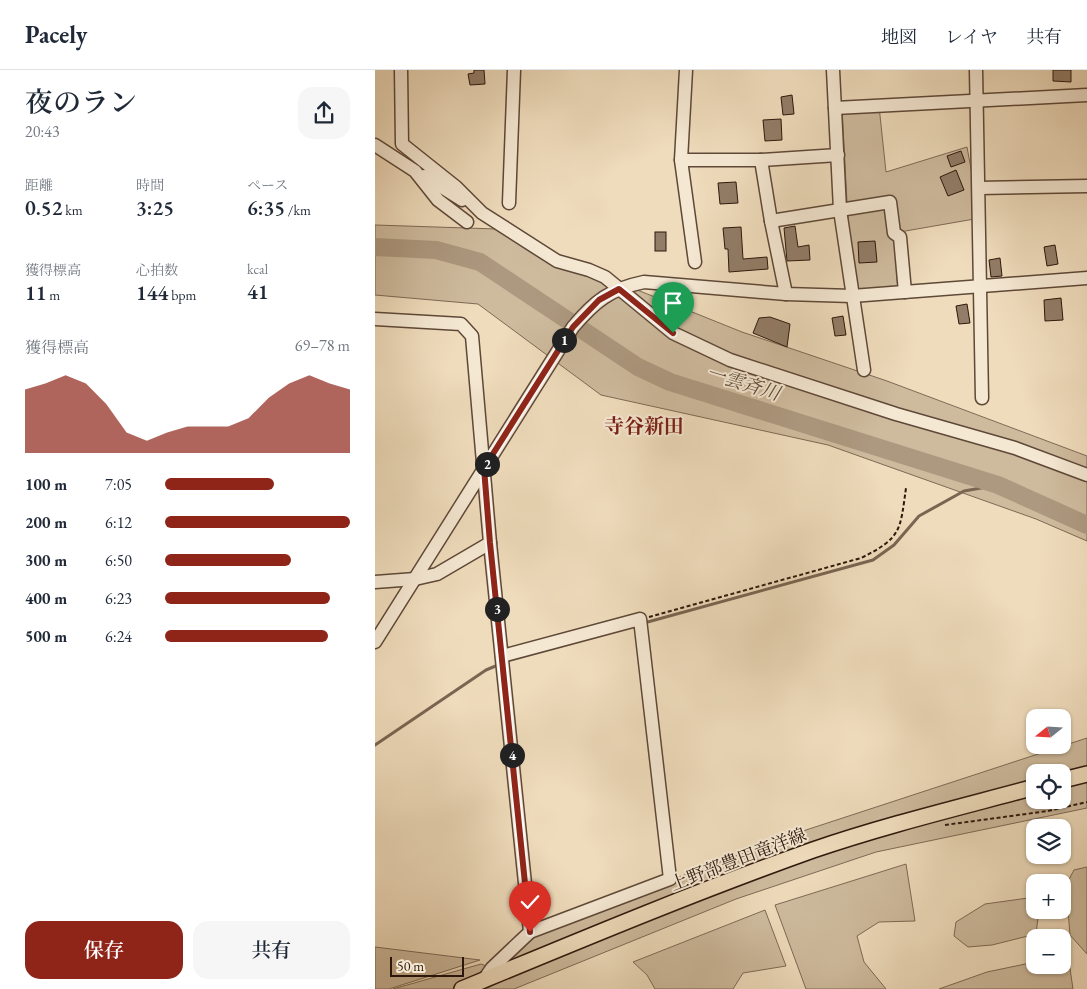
<!DOCTYPE html>
<html lang="ja">
<head>
<meta charset="utf-8">
<style>
  body { margin:0; font-family:"EB Garamond","Noto Serif JP",serif; background:#f6f6f7; color:#1f2937; height:100vh; display:flex; flex-direction:column; font-size:19px; white-space:nowrap }
  * { box-sizing:border-box; margin:0 }
  p { font-size:16px; color:#747a83 }
  .icon { flex:none; width:28px; height:28px; fill:none; stroke:currentColor; stroke-width:2; stroke-linecap:round; stroke-linejoin:round }
  .map { position:relative; flex:1; overflow:hidden }
  .panel { display:flex; flex-direction:column; background:#fff; width:375px }
  .panel>* { flex:none }
  .needle { width:32px; rotate:252deg }
  .controls { position:absolute; left:651px; top:639px; display:grid; gap:10px }
  .controls a { display:grid; place-items:center; width:45px; height:45px; border-radius:10px; background:#fff; box-shadow:0 1px 4px #0004; font-size:25px }
  .scale { position:absolute; left:15px; bottom:12px; width:74px; box-sizing:border-box; padding-left:5px; border:2px solid #2d170c; border-top:0; font-size:14px; line-height:18px; white-space:nowrap; color:#2d170c; -webkit-text-stroke:4px #f5e8d3; paint-order:stroke }
  .pin { position:absolute; display:grid; place-items:center; width:42px; height:42px; color:#fff; margin:-51px -21px; border-radius:50% 50% 50% 0; rotate:-45deg; box-shadow:0 0 5px #0007 }
  .pin .icon { rotate:45deg }
  .km { position:absolute; width:25px; height:25px; margin:-12px; border-radius:50%; background:#222; color:#fff; font-size:14px; line-height:25px; text-align:center }
  .round { display:grid; place-items:center; flex:none; width:52px; height:52px; border-radius:15px; background:#f6f6f7 }
  .summary { display:flex; align-items:center; justify-content:space-between; height:85px; padding:0 25px }
  h1 { font-size:28px; font-weight:600; line-height:38px }
  .figures { display:grid; grid-template-columns:repeat(3,1fr); gap:8px; height:85px; padding:5px 25px }
  .figures div { display:grid; align-content:center }
  .figures b { font-size:21px; font-weight:600 }
  .figures small { font-size:14px; font-weight:400 }
  .figures p { font-size:14px }
  .chart { height:140px; padding:10px 25px }
  .chart p { display:flex; justify-content:space-between }
  .chart svg { width:100%; height:90px; margin-top:5px; fill:#8f2418; opacity:.7 }
  .button { display:flex; gap:10px; margin-top:auto; padding:10px 25px }
  .button a { flex:1; height:58px; border-radius:15px; background:#8f2418; color:#fff; font-size:20px; font-weight:600; line-height:58px; text-align:center }
  .button a+a { background:#f6f6f7; color:#1f2937 }
  ul { padding:0 25px; list-style:none; font-size:16px }
  li { display:grid; grid-template-columns:80px 60px 1fr; align-items:center; height:38px }
  li i { height:12px; border-radius:6px; background:#8f2418 }
  header { display:flex; align-items:center; gap:30px; box-sizing:border-box; height:70px; padding:0 25px; background:#fff; border-bottom:1px solid #e0e1e3 }
  header strong { font-size:24px }
  nav { display:flex; gap:28px; margin-inline-start:auto; font-size:18px }
  main { display:flex; flex:1; min-height:0 }
  .map>svg:first-child { display:block }
  .green { fill:#cebb9e; stroke:#7e6955; fill-rule:evenodd }
  .lines { fill:none; stroke-linecap:round; stroke-linejoin:round }
  .stream { stroke:#7a6552; stroke-width:3 }
  .river { stroke:#ad9980; stroke-width:18 }
  .building { fill:#927d68; stroke:#2d170c }
  .minor-casing { stroke:#5e4838; stroke-width:15 }
  .major-casing { stroke:#2d170c; stroke-width:18 }
  .path { stroke:#2d170c; stroke-width:2; stroke-dasharray:4 2.5; stroke-linecap:butt }
  .minor { stroke:#f5e8d3; stroke-width:12 }
  .major { stroke:#efdcbc; stroke-width:15 }
  .route-casing { stroke:#fff; stroke-width:10 }
  .route { stroke:#8f2418; stroke-width:6 }
  .labels { text-anchor:middle; dominant-baseline:central; stroke-width:4; stroke-linejoin:round; paint-order:stroke }
  .street-label { font-size:18px; fill:#2d170c; stroke:#f5e8d3 }
  .water-label { font-size:19px; font-style:italic; fill:#604b3a; stroke:#f5e8d3 }
  .quarter-label { font-size:20px; font-weight:bold; fill:#7a1f14; stroke:#f5e8d3 }
</style>
</head>
<body>
<header>
<strong>Pacely</strong>
<nav><a>地図</a><a>レイヤ</a><a>共有</a></nav>
</header>
<main>
<section class="panel">
<div class="summary"><div><h1>夜のラン</h1><p>20:43</p></div><a class="round"><svg class="icon" aria-label="share" viewBox="0 0 24 24"><path d="M12 15V3M7 8l5-5 5 5M5 13v7h14v-7"/></svg></a></div>
<div class="figures">
<div><p>距離</p><b>0.52<small> km</small></b></div>
<div><p>時間</p><b>3:25</b></div>
<div><p>ペース</p><b>6:35<small> /km</small></b></div>
</div>
<div class="figures">
<div><p>獲得標高</p><b>11<small> m</small></b></div>
<div><p>心拍数</p><b>144<small> bpm</small></b></div>
<div><p>kcal</p><b>41</b></div>
</div>
<div class="chart"><p><span>獲得標高</span>69–78 m</p>
<svg viewBox="0 0 160 44" preserveAspectRatio="none"><path d="M0 44V13L10 10L20 6L30 10L40 20L50 34L60 38L70 34L80 31L90 31L100 31L110 27L120 17L130 10L140 6L150 10L160 13V44z"/></svg>
</div>
<ul>
<li><b>100 m</b>7:05<i style="width:59%"></i></li>
<li><b>200 m</b>6:12<i style="width:100%"></i></li>
<li><b>300 m</b>6:50<i style="width:68%"></i></li>
<li><b>400 m</b>6:23<i style="width:89%"></i></li>
<li><b>500 m</b>6:24<i style="width:88%"></i></li>
</ul>
<div class="button"><a>保存</a><a>共有</a></div>
</section>
<div class="map">
<svg width="712" height="919" viewBox="0 0 712 919">
  <rect width="100%" height="100%" fill="#efdcbc"/>
  <filter id="stains"><feTurbulence type="fractalNoise" baseFrequency=".004" numOctaves="4"/><feColorMatrix values="0 0 0 0 .2 0 0 0 0 .09 0 0 0 0 .02 0 0 0 .5 -.17"/></filter>
  <radialGradient id="worn" r=".72"><stop offset=".6" stop-color="#630" stop-opacity="0"/><stop offset="1" stop-color="#630" stop-opacity=".3"/></radialGradient>
  <!-- green -->
  <g class="green">
    <polygon points="504,36 511,102 592,77 605,148 519,163 523,222 477,226 467,38"/>
    <polygon points="0,155 122,159 230,207 367,262 512,311 712,386 712,471 661,449 453,375 226,325 103,234 0,225"/>
    <path d="M712 668V738L501 782 361 829 139 919H18L106 894 117 898 155 862 431 760ZM660 702H688V730H660Z"/>
    <polygon points="531,794 540,851 504,852 482,866 489,892 511,919 431,919 400,835"/>
    <polygon points="712,797 712,884 695,865 691,815 699,800"/>
    <polygon points="653,828 660,829 660,840 664,840 661,864 617,875 593,877 579,866 581,852 610,834"/>
    <polygon points="390,840 411,896 368,903 358,919 280,919 272,905 258,892"/>
    <polygon points="0,877 105,890 14,919 0,919"/>
    <polygon points="693,885 698,919 564,919 612,902 660,892 660,895 688,895 688,886"/>
  </g>
  <g class="lines">
    <!-- stream -->
    <g class="stream">
      <polyline points="269,553 498,490 519,475 544,446 589,421 623,415"/>
      <polyline points="0,675 111,600 123,595"/>
    </g>
    <!-- river -->
    <polyline class="river" points="0,177 61,180 105,192 263,297 295,312 623,415 712,455"/>
  </g>
  <!-- building -->
  <g class="building">
    <polygon points="99,0 109,0 110,14 95,15 93,4 99,3"/>
    <polygon points="678,0 696,0 696,12 678,11"/>
    <polygon points="417,25 419,44 408,45 406,27"/>
    <polygon points="406,49 407,70 390,71 388,50"/>
    <polygon points="586,81 590,92 576,97 572,86"/>
    <polygon points="581,100 589,120 573,126 565,107"/>
    <polygon points="361,112 363,133 345,134 343,113"/>
    <polygon points="420,156 423,177 434,175 435,190 412,191 409,158"/>
    <polygon points="366,157 368,189 392,187 393,199 354,202 353,179 350,179 348,158"/>
    <rect x="280" y="162" width="11" height="19"/>
    <polygon points="500,171 502,192 484,193 483,172"/>
    <polygon points="680,175 683,194 672,196 669,177"/>
    <polygon points="625,188 627,206 616,207 614,190"/>
    <polygon points="686,228 688,250 670,251 669,230"/>
    <polygon points="592,234 595,253 584,254 581,236"/>
    <polygon points="468,246 471,265 460,266 457,248"/>
    <polygon points="395,247 415,254 412,277 378,263 384,248"/>
  </g>
  <g class="lines">
    <defs>
      <g id="minor">
        <polyline points="26,0 27,74 81,117 107,143 182,191 214,200 230,207 298,263 355,290 521,344 640,378 712,405"/>
        <polyline points="311,0 306,90 320,192"/>
        <polyline points="458,0 465,140 489,300"/>
        <polyline points="601,0 607,328"/>
        <polyline points="460,38 712,25"/>
        <polyline points="0,75 40,101 63,130 92,152"/>
        <polyline points="306,90 386,90 463,85"/>
        <polyline points="386,90 396,151 411,224"/>
        <polyline points="49,106 87,130"/>
        <polyline points="604,118 712,116"/>
        <polyline points="134,133 139,0"/>
        <polyline points="396,151 515,132 519,163 525,167 530,222"/>
        <polyline points="0,249 86,254 97,266 115,473 155,862"/>
        <polyline points="0,512 40,509 62,504 115,473"/>
        <path d="M0 572 198 257C220 231 235 219 269 212L411 224 477 226 712 208"/>
        <polyline points="108,911 117,898 155,862 295,809 265,549 127,586"/>
      </g>
      <g id="major">
        <polyline points="688,710 712,704"/>
        <path d="M87 919C203 871 320 822 438 780 511 755 586 737 660 717"/>
      </g>
    </defs>
    <!-- minor casing -->
    <use href="#minor" class="minor-casing"/>
    <!-- major casing -->
    <use href="#major" class="major-casing"/>
    <!-- path -->
    <g class="path">
      <path d="M274 547 486 488C527 468 525 460 531 418"/>
      <polyline points="570,755 673,741 712,732"/>
    </g>
    <!-- minor -->
    <use href="#minor" class="minor"/>
    <!-- major -->
    <use href="#major" class="major"/>
  </g>
  <g class="lines">
    <defs>
      <polyline id="route" points="155,862 115,473 109,398 198,257 224,230 244,219 298,263"/>
    </defs>
    <!-- route casing -->
    <use href="#route" class="route-casing"/>
    <!-- route -->
    <use href="#route" class="route"/>
  </g>
  <g class="labels">
    <!-- street labels -->
    <g class="street-label">
      <text transform="translate(363 789) rotate(-21)">上野部豊田竜洋線</text>
    </g>
    <!-- water labels -->
    <g class="water-label">
      <text transform="translate(368 313) rotate(17)">一雲斉川</text>
    </g>
    <!-- quarter labels -->
    <g class="quarter-label">
      <text x="269" y="356">寺谷新田</text>
    </g>
  </g>
  <rect width="100%" height="100%" filter="url(#stains)"/>
  <rect width="100%" height="100%" fill="url(#worn)"/>
</svg>
<div class="controls">
<a><svg class="needle" viewBox="-14 -14 28 28"><path d="M0-13l5 13h-10z" fill="#e53935"/><path d="M0 13l5-13h-10z" fill="#747a83"/></svg></a>
<a><svg class="icon" aria-label="locate" viewBox="0 0 24 24"><circle cx="12" cy="12" r="6"/><path d="M12 2v4M12 18v4M2 12h4M18 12h4"/></svg></a>
<a><svg class="icon" aria-label="layers" viewBox="0 0 24 24"><path d="M12 4l9 5-9 5-9-5zM3 14l9 5 9-5"/></svg></a>
<a>+</a>
<a>−</a>
</div>
<div class="scale">50 m</div>
<div class="pin" style="left:298px;top:263px;background:#1e9e55"><svg class="icon" aria-label="arrive" viewBox="0 0 24 24"><path d="M6 21V4h12l-3 4 3 4H6"/></svg></div>
<div class="pin" style="left:155px;top:862px;background:#d93025"><svg class="icon" aria-label="check" viewBox="0 0 24 24"><path d="M5 12l5 5 9-10"/></svg></div>
<b class="km" style="left:189px;top:270px">1</b>
<b class="km" style="left:112px;top:394px">2</b>
<b class="km" style="left:122px;top:539px">3</b>
<b class="km" style="left:137px;top:685px">4</b>
</div>
</main>
</body>
</html>
